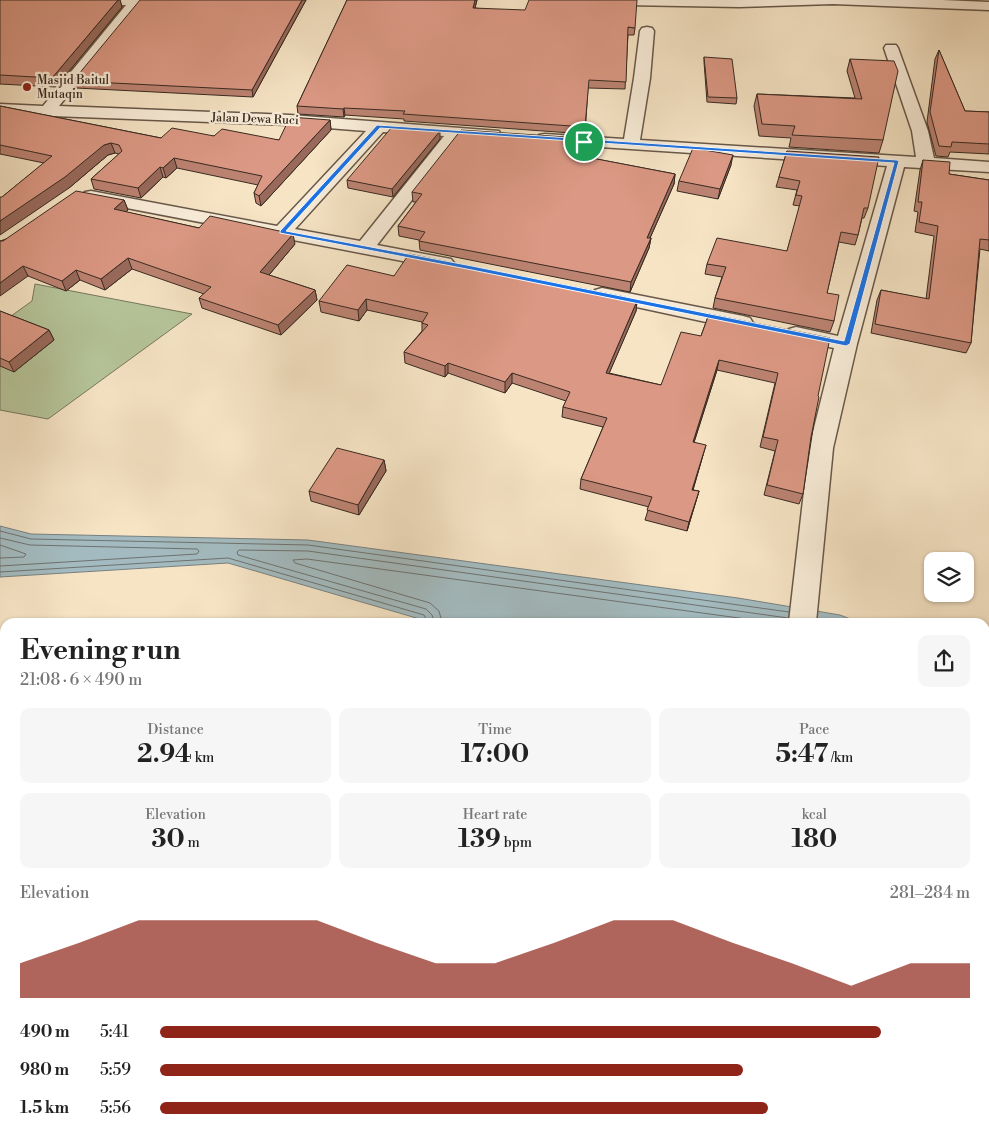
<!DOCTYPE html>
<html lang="en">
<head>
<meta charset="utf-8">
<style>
  body { margin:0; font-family:"Libre Bodoni",serif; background:#f6f6f6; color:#222; height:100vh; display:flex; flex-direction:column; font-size:19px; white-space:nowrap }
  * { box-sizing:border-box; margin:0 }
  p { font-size:16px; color:#767676 }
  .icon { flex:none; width:28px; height:28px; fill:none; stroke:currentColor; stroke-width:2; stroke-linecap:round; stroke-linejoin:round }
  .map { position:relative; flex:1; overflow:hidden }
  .panel { position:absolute; left:0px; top:618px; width:990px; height:519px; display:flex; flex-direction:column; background:#fff; border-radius:15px 15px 0 0; box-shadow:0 1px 4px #0004 }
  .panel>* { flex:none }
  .buttons { position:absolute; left:924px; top:552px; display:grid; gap:10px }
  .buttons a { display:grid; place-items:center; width:50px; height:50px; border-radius:10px; background:#fff; box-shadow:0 1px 4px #0004; font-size:25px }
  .pin { position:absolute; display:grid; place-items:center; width:42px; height:42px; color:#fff; margin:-21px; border:2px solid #fff; border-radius:50%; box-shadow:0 1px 5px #0007 }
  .round { display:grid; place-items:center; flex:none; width:52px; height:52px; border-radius:10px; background:#f6f6f6 }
  .overview { display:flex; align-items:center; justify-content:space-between; height:85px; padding:0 20px }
  h1 { font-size:28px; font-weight:800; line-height:38px }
  .stats { display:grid; grid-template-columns:repeat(3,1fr); gap:8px; height:85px; padding:5px 20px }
  .stats div { display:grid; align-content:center; border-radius:10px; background:#f6f6f6; text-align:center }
  .stats b { font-size:25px; font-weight:800 }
  .stats small { font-size:14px; font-weight:400 }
  .stats p { font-size:14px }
  .chart { height:140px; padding:10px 20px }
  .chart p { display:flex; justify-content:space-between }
  .chart svg { width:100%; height:90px; margin-top:5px; fill:#8f2418; opacity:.7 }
  ul { padding:0 20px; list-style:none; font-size:16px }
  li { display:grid; grid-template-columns:80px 60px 1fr; align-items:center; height:38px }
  li i { height:12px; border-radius:6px; background:#8f2418 }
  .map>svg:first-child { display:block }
  .green { fill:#b6c59a; stroke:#77785e }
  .water { fill:#a3bbc0; stroke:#788180 }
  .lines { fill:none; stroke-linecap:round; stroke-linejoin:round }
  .shore { stroke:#6e7270; stroke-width:1 }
  .river { fill:#a3bbc0; fill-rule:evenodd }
  .street-casing { stroke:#68584a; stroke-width:3 }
  .street { fill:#f9edd9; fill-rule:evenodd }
  .wall { fill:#bc8372; stroke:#382a21 }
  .shaded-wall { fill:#996a5c; stroke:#382a21 }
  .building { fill:#db9884; stroke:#382a21 }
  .route { fill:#1a73e8; stroke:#fff; fill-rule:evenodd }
  .poi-dot { fill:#8f2418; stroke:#f9edd9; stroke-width:2 }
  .labels { text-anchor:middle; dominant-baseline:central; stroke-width:4.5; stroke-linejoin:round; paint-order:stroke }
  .far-poi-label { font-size:12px; fill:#382a21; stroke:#f9edd9; text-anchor:start }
  .far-street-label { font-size:12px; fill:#382a21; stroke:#f9edd9 }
</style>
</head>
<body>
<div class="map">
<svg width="989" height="1136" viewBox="0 0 989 1136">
  <rect width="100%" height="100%" fill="#f6e4c5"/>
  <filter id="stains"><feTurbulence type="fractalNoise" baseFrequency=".004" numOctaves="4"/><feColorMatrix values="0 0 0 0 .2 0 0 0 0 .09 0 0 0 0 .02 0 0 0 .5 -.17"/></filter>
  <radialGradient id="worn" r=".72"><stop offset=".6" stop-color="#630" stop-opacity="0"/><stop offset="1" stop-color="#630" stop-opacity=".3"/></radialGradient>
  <!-- green -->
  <polygon class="green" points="35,284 192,314 48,419 0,410 0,324 32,301"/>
  <!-- water -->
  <polygon class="water" points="0,526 31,534 308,540 738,598 840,615 858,622 430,622 228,563 0,577"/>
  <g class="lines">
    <!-- shore -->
    <g class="shore">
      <polyline points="0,531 31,539 308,545 789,612"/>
      <polyline points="0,538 30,545 197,549 199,551 197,554 0,566"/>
      <polyline points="0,545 26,554 24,557 0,558"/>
      <polyline points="0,572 228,558 424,615 428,622"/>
      <polyline points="434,622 432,615 426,609 238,555 237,552 239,550 308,551 788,618"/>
      <polyline points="442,622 439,611 430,603 295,563 293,560 307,559 768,622"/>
    </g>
    <!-- river -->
    <polygon class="river" points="985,750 989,751 989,815 985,814"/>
    <defs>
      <g id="street">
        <path d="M80 0H188L181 4 141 5 59 106 290 115 499 131 501 135 499 139 493 140 460 138 377 245 451 259 454 263 451 267 444 269 85 200 82 196 85 192 91 191 277 226 366 131 290 125 0 114V104L43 106 126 5 86 6 81 5 79 2ZM383 132 444 136 360 241 295 229Z"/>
        <polygon points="559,0 942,0 989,2 989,10 833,4 739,7 566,4"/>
        <polygon points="647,27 652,28 654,31 650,78 640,140 916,157 912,131 884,48 886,45 896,45 898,48 928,131 934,158 989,162 989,172 904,167 857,344 833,448 816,622 789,622 809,448 834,348 789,339 785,334 789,329 796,327 838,336 887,166 539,143 537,139 539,135 545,134 624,139 634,78 640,31 642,28"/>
        <polygon points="602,288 743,316 750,318 753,323 750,328 743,330 595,298 592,294 595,290"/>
        <polygon points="0,691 5,692 5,718 0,717"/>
        <polygon points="985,730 989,731 989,759 985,758"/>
        <polygon points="519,1131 557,1131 556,1136 518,1136"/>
        <polygon points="741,1131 779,1131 778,1136 740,1136"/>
      </g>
    </defs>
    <!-- street casing -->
    <use href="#street" class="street-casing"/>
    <!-- street -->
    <use href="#street" class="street"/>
  </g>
  <!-- wall -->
  <g class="wall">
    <polygon points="0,0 120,0 122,7 56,87 0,84"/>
    <polygon points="306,0 253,97 76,88 73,81"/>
    <polygon points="347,0 477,0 475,8 635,28 634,35 628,35 625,89 588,88 585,134 404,121 404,119 345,115 344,117 298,114 297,106"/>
    <polygon points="939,50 965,111 989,112 989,154 950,152 948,157 936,156 927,122 935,59"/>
    <polygon points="704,57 737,98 736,104 707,102 704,62"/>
    <polygon points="850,59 883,140 879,153 789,147 791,138 759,136 754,106 757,94 855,98 847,71"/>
    <polygon points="0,106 161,138 214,136 279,140 330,120 331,130 261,206 256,203 254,193 258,185 177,168 166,178 163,177 141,198 94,189 91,179 119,154 115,153 108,155 69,188 2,197 44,163 0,154"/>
    <polygon points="581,138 580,148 575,155 675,174 674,184 650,238 651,238 649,248 630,292 420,250 419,240 399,236 398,226 416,202 413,202 412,192"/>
    <polygon points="440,139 393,197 348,188 347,180"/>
    <polygon points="787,151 868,208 864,218 862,218 858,235 855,245 839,242 827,293 834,321 830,332 713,308 715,298 722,277 705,274 707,264 787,251 800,206 793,205 797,190 776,187"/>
    <polygon points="923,160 949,174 989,180 989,251 980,249 971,343 966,353 871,333 877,300 881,290 926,299 934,236 915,232 918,212 914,211 920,170"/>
    <polygon points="731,165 718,199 677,191 679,181"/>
    <polygon points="124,200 128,210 126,212 199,228 295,244 269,275 315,290 317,300 281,335 202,308 199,298 204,294 132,269 105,290 80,280 66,291 28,276 0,241"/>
    <polygon points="394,276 624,298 637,301 636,311 609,373 661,385 701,336 709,314 818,396 803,494 799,504 764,495 775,451 760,447 775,383 717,370 694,442 703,455 693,490 699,491 687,531 645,520 649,507 580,489 581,479 603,427 562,417 563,407 566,401 512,383 505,393 448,373 445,377 405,363 404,352 422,331 422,322 367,310 359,321 321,312 319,301"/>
    <polygon points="0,311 49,330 54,340 14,372 0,366"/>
    <polygon points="384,460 386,471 359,515 311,501 309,491"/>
    <rect x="811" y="1131" width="131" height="5"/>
  </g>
  <!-- shaded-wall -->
  <g class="shaded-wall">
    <polygon points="118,0 120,0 122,7 56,87 52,78"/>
    <polygon points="302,0 306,0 253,97 252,90"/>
    <polygon points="475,0 477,0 473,15 473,8"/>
    <polygon points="344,108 345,115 344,117 343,109"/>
    <polygon points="330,120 331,130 261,206 259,196"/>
    <polygon points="440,131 440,139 393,197 392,189"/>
    <polygon points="581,138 580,148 570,164 571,154"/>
    <polygon points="111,143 115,153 108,155 69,188 0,235 0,221 104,145"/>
    <polygon points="733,155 731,165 718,199 720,189"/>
    <polygon points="174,158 177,168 166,178 163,168"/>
    <polygon points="160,167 163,177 141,198 138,188"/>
    <polygon points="675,174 674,184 646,247 647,238"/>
    <polygon points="124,200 128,210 118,219 114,209"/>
    <polygon points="293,234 295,244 263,282 260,272"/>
    <polygon points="651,238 649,248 630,292 631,282"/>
    <polygon points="128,258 132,269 105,290 101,279"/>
    <polygon points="23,266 28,276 0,296 0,283"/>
    <polygon points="76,270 80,280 66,291 62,281"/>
    <polygon points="315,290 317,300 281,335 278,325"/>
    <polygon points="366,299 367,310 359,321 358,310"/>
    <polygon points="637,301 636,311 605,383 606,373"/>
    <polygon points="49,330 54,340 14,372 9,362"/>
    <polygon points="719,360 717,370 691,452 693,442"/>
    <polygon points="448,363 448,373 445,377 445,366"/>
    <polygon points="512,373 512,383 505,393 505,382"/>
    <polygon points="706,445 703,455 690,500 692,490"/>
    <polygon points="384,460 386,471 359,515 358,505"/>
    <polygon points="699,491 687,531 689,522"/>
    <polygon points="296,1131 301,1131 300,1136 296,1133"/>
  </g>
  <!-- building -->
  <g class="building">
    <polygon points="0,0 118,0 52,78 0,75"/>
    <polygon points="140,0 302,0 252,90 73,81"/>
    <polygon points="347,0 475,0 473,8 525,10 529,0 637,0 635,28 628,27 626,82 589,80 585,127 403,114 405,111 344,108 343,109 297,106"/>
    <polygon points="939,50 965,111 989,112 989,144 952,142 951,147 939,146 930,112"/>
    <polygon points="704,57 732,59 737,98 708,97"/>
    <polygon points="850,59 894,61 898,71 883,140 792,135 795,126 762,124 757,94 862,99"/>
    <polygon points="0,106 161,138 172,128 214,136 222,129 279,140 290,117 330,120 259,196 254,193 262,176 174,158 163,168 160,167 138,188 91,179 122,151 119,145 111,143 104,145 65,177 0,221 0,197 2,197 52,156 0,145"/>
    <polygon points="392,127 440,131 392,189 347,180"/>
    <polygon points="461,130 581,138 571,154 675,174 647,238 651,238 631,282 419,241 425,232 398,226 422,194 412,192"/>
    <polygon points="693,148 733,155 720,189 679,181"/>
    <polygon points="787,151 879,157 868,208 864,208 858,235 841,232 827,293 839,295 834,321 715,298 726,267 707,264 717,238 787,251 802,196 796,195 800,181 779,177"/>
    <polygon points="923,160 950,162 949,174 989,180 989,240 980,239 971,343 875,324 881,290 929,299 938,226 919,222 922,202 918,202"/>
    <polygon points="76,191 124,200 114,209 199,228 210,216 293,234 260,272 315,290 278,325 199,298 211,287 128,258 101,279 76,270 62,281 23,266 0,283 0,241 3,241"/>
    <polygon points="409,254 625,297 624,298 637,301 606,373 661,385 681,332 701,336 709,314 830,338 818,396 819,397 811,437 803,494 767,485 778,440 763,437 778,373 719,360 693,442 706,445 692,490 699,491 689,522 647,510 652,497 581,479 607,418 563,407 570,392 512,373 505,382 448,363 445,366 404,352 428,325 422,323 428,313 366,299 358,310 319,301 347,265 394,276"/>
    <polygon points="0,311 49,330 9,362 0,358"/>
    <polygon points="337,448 384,460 358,505 309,491"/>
    <polygon points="341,619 362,622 339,622"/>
    <polygon points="0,710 5,711 5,1131 296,1131 296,1133 308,1136 0,1136"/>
    <polygon points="558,1131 740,1131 739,1136 557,1136"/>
    <rect x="819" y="1131" width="123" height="5"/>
  </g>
  <!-- route -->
  <path class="route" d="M377 125 897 160 899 161 850 344 846 346 472 270 280 233V231ZM380 128 894 163 844 341 472 266 286 231Z"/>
  <!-- markers -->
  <circle class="poi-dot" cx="27" cy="87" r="5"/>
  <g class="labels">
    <!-- far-poi labels -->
    <g class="far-poi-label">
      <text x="37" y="80">Masjid Baitul<tspan x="37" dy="14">Mutaqin</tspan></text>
    </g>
    <!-- far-street labels -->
    <g class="far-street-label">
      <text transform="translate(255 119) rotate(2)">Jalan Dewa Ruci</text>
    </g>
  </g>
  <rect width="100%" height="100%" filter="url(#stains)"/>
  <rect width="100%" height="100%" fill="url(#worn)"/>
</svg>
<div class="buttons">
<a><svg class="icon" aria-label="layers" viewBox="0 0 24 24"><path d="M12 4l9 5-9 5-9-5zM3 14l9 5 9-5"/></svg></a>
</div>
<div class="pin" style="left:584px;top:142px;background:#1e9e55"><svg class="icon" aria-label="arrive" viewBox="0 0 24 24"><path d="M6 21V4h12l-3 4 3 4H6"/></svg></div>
<section class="panel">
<div class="overview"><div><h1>Evening run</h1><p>21:08 · 6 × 490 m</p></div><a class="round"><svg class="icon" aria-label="share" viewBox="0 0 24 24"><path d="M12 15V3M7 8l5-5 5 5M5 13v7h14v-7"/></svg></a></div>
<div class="stats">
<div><p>Distance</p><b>2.94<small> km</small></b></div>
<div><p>Time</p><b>17:00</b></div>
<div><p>Pace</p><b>5:47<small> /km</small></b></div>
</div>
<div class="stats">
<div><p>Elevation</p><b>30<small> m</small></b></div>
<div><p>Heart rate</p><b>139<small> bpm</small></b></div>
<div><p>kcal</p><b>180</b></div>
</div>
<div class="chart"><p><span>Elevation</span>281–284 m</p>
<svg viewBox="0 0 160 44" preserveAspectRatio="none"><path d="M0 44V27L10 17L20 6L30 6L40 6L50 6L60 17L70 27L80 27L90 17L100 6L110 6L120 17L130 27L140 38L150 27L160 27V44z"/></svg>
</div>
<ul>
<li><b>490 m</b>5:41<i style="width:89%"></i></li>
<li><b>980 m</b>5:59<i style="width:72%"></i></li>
<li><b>1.5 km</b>5:56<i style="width:75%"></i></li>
</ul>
</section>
</div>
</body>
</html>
